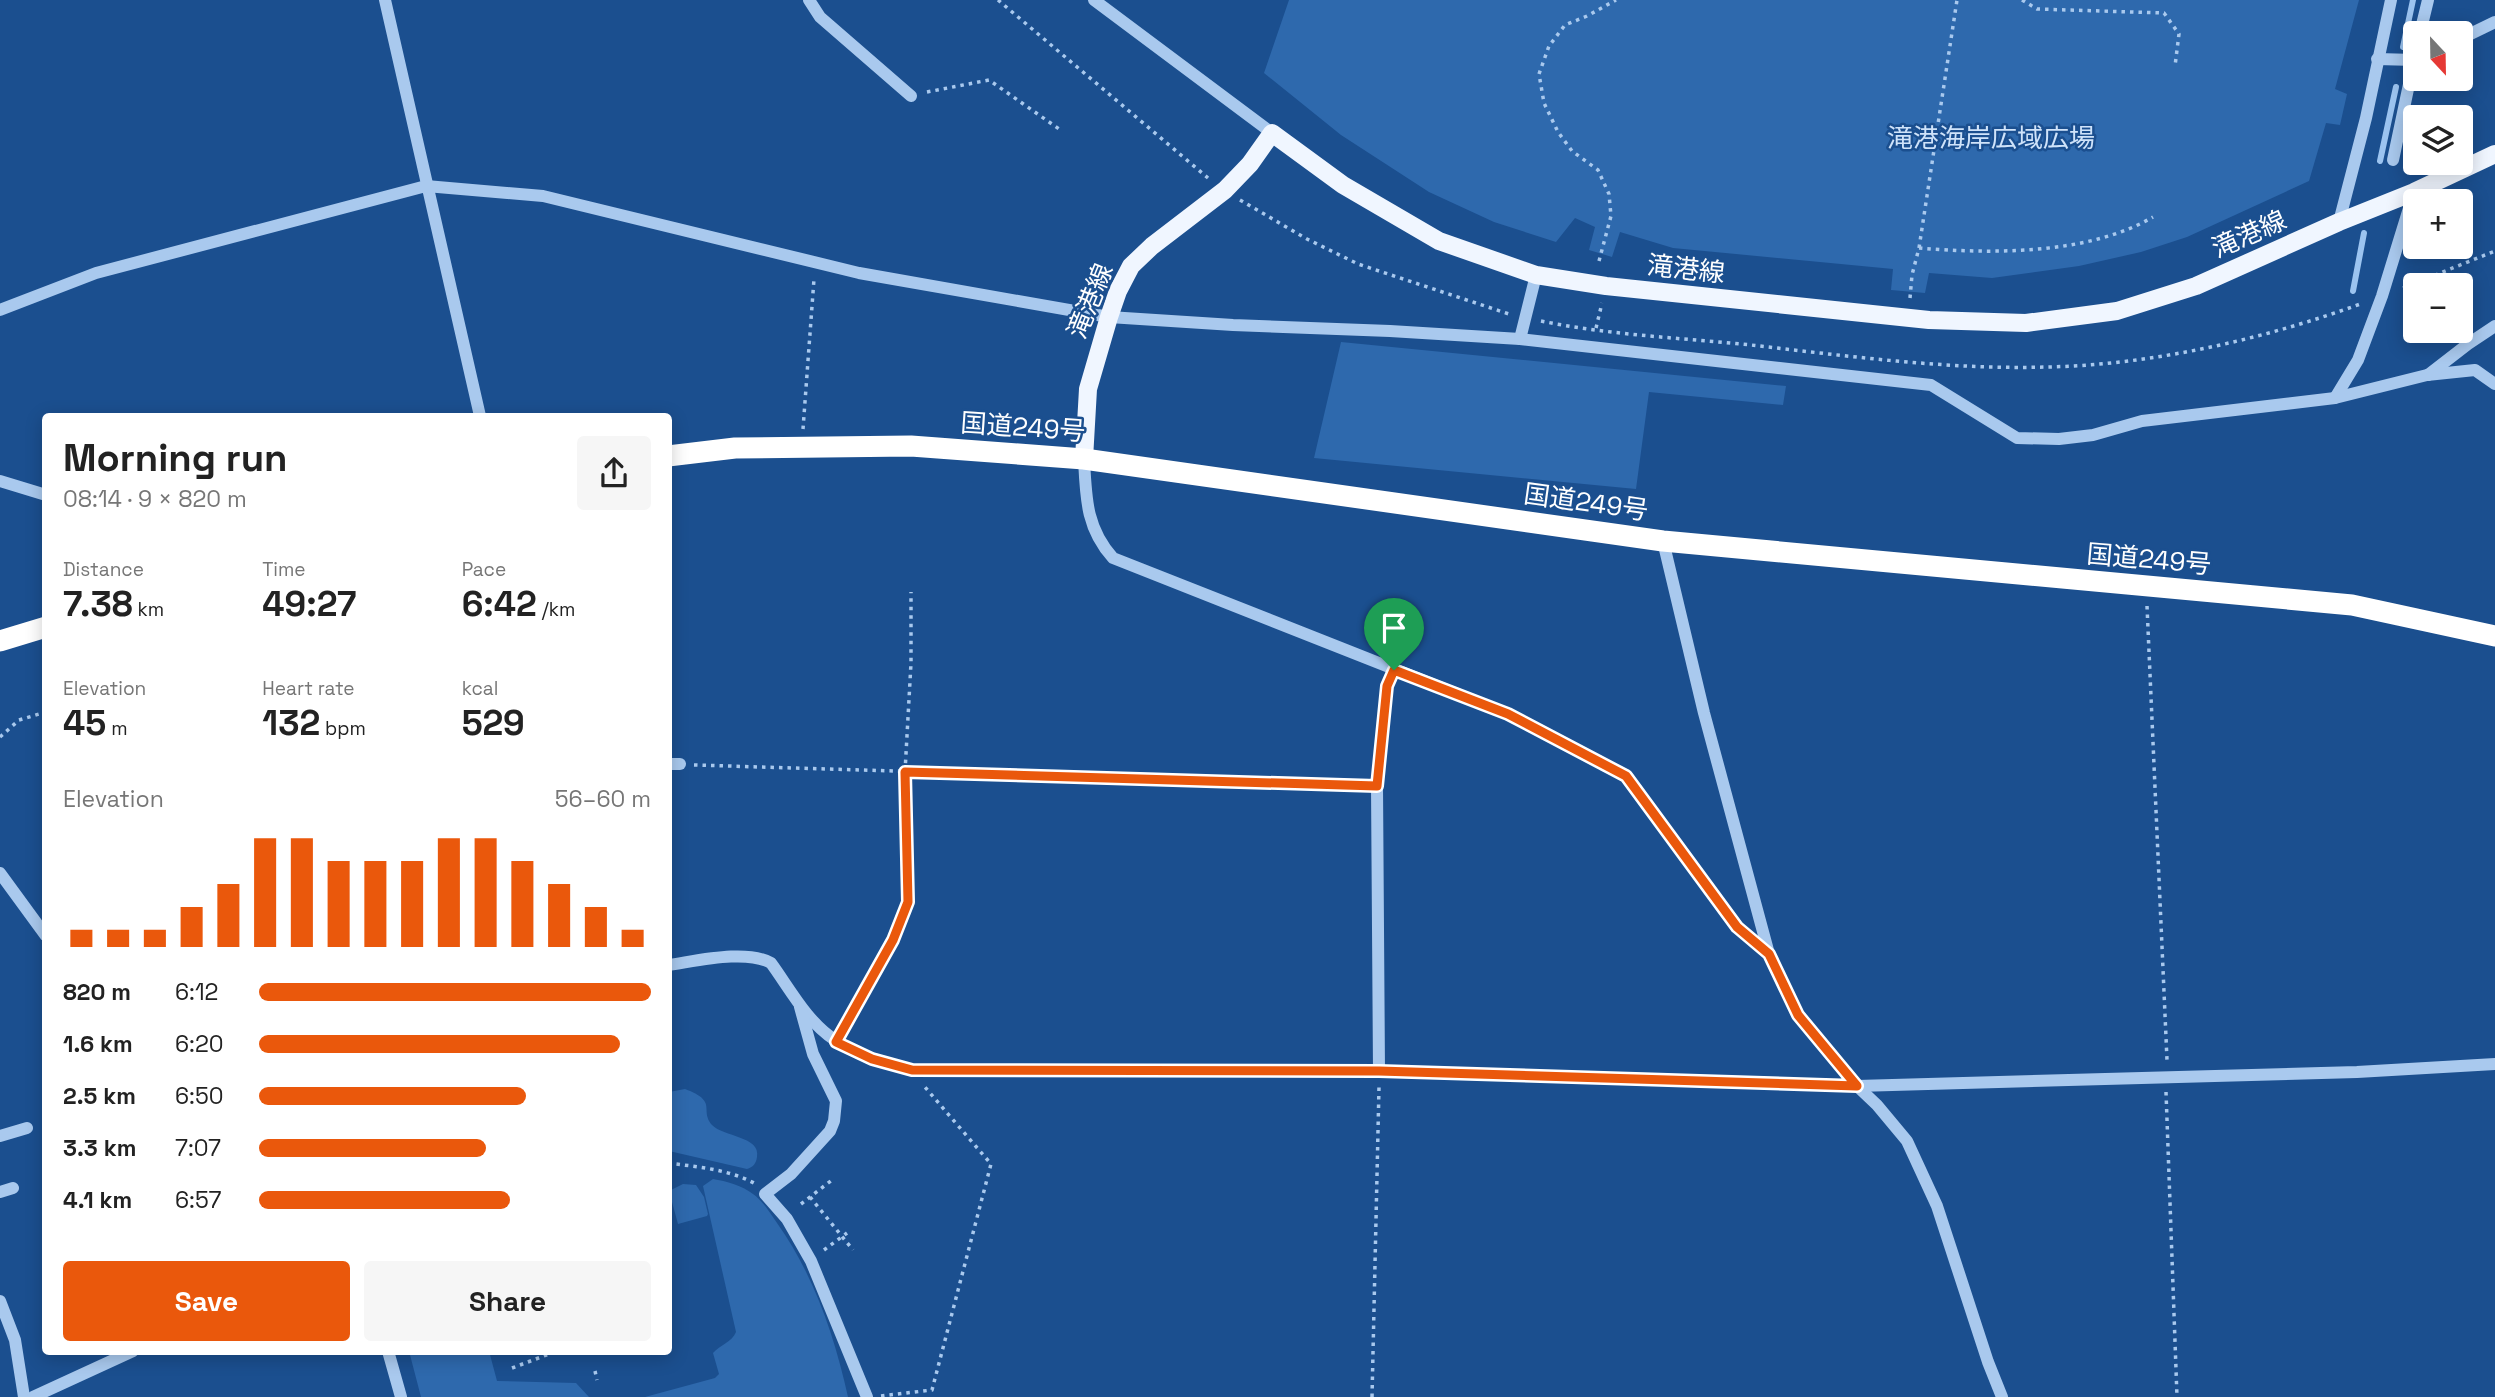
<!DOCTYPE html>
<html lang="en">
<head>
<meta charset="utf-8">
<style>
  body { margin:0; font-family:"Space Grotesk","Noto Sans JP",sans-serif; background:#f6f6f6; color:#222; height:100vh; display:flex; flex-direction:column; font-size:26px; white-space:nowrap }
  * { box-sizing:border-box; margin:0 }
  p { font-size:23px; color:#767676 }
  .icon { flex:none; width:38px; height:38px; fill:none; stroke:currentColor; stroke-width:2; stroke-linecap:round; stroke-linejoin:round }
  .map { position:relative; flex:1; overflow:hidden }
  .drawer { position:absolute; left:42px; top:413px; width:630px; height:942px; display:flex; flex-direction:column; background:#fff; border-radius:7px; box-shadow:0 4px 18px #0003 }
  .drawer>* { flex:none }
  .needle { width:46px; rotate:158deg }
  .controls { position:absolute; left:2403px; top:21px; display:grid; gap:14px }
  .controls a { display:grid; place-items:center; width:70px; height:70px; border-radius:7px; background:#fff; box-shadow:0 4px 18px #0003; font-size:35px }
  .pin { position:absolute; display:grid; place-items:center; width:60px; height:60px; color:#fff; margin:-72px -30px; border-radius:50% 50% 50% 0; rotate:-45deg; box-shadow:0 0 7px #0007 }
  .pin .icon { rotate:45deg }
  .round { display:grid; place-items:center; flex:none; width:74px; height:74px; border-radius:7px; background:#f6f6f6 }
  .summary { display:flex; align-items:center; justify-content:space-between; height:119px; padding:0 21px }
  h1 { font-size:38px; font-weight:600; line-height:52px }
  .stats { display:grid; grid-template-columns:repeat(3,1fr); gap:10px; height:119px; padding:7px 21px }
  .stats div { display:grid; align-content:center }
  .stats b { font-size:35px; font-weight:600 }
  .stats small { font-size:19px; font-weight:400 }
  .stats p { font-size:19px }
  .chart { height:196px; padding:14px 21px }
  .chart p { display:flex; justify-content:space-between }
  .chart svg { width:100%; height:126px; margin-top:7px; stroke:#ea580c; stroke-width:6 }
  .primary-button { display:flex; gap:14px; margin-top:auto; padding:14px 21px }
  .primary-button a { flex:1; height:80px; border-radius:7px; background:#ea580c; color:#fff; font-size:28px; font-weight:600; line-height:80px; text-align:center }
  .primary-button a+a { background:#f6f6f6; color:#222 }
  ul { padding:0 21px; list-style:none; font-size:23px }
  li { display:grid; grid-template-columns:112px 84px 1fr; align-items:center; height:52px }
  li i { height:18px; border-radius:9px; background:#ea580c }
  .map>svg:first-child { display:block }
  .green { fill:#2e69ad }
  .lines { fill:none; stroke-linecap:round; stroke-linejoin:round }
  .stream { stroke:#9cc4f0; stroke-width:6 }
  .path { stroke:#a9c9ee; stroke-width:3.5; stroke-dasharray:3.5 5; stroke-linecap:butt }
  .minor { stroke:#a9c9ee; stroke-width:12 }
  .major { stroke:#f0f6ff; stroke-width:18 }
  .highway { stroke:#fff; stroke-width:21 }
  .route-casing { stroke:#fff; stroke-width:14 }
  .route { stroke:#ea580c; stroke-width:9 }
  .labels { text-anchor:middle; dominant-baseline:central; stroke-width:5; stroke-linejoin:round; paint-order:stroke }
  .park-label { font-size:26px; fill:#cfe3fa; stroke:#1b4f8f }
  .street-label { font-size:26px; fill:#fff; stroke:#1b4f8f }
</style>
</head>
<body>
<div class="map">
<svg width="2495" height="1397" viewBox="0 0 2495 1397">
  <rect width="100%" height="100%" fill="#1b4f8f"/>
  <!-- green -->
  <g class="green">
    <polygon points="1289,0 2359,0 2335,89 2347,94 2340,125 2326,123 2309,181 2187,237 2141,252 2079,266 1992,278 1929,273 1925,293 1891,290 1893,269 1673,248 1620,232 1612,257 1589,250 1595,227 1575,218 1556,242 1494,222 1429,192 1341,135 1264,73"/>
    <polygon points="1341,342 1786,386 1783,405 1649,392 1636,489 1314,458"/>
    <path d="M685 1089C719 1102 699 1109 712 1125 723 1137 761 1136 757 1157 756 1164 753 1167 747 1169L669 1151V1092Z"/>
    <path d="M713 1179C726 1181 743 1186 753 1194 763 1201 770 1213 777 1223 813 1273 835 1337 848 1397H645L715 1378 719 1374 713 1353C720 1345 732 1342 736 1332L703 1186Z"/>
    <polygon points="683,1184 696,1185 704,1197 708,1214 707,1216 678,1224 669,1191"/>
    <polygon points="409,1351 489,1351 497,1381 576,1383 589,1397 421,1397"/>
  </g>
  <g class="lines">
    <!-- stream -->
    <g class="stream">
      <polyline points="2403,47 2413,0"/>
      <polyline points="2380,161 2396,87"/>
      <polyline points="2353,291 2364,233"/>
    </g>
    <!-- path -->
    <g class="path">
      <polyline points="998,0 1208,178"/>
      <polyline points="2022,0 2037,9 2164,13 2179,34 2175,66"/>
      <polyline points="927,92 989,80 1062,131"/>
      <polyline points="1240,200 1307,239 1358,264 1509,314"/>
      <polyline points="1919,248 1957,0"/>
      <polyline points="1599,261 1611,216 1609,194 1598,170 1572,151 1558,132 1544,103 1539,74 1549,46 1565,25 1587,16 1616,0"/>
      <polyline points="2403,288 2495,251"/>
      <path d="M1910 298 1912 275 1919 248C1992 254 2088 255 2153 217"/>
      <path d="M1541 321C1609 335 1682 338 1751 345 1847 356 1951 370 2047 367 2151 365 2265 339 2363 303"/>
      <polyline points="1596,328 1602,303"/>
      <polyline points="803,429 814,279"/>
      <polyline points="2147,606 2167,1060"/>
      <polyline points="0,737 19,720 46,712"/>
      <polyline points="694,765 1361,785"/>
      <polyline points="844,1028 893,940 908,902 905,772 911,663 911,592"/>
      <polyline points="2166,1092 2177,1397"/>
      <path d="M668 1163C698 1167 727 1169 754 1183"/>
      <polyline points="810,1197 853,1250"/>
      <polyline points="801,1204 832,1180"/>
      <polyline points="824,1250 847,1233"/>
      <polyline points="512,1368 557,1351"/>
      <polyline points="595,1371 597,1380"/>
      <polyline points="881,1396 932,1390 991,1164 924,1086"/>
      <polyline points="1372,1397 1379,1087"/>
    </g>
    <!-- minor -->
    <g class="minor">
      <polyline points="385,0 480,416"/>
      <polyline points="809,0 820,17 911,96"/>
      <polyline points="1094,0 1272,133"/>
      <polyline points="2420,33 2428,0"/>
      <polyline points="2460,39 2495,22"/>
      <polyline points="2377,59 2415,60"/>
      <polyline points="2393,160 2415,56"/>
      <polyline points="2339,222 2366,118 2391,0"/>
      <polyline points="0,310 96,273 426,186 543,196 859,273 1109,317 1233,325 1390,331 1520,339 1931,385 2017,438 2059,439 2093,435 2142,421 2335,398 2427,375 2475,370 2495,384"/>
      <polyline points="1520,339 1536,275"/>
      <polyline points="2428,375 2468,344 2495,326"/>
      <polyline points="2335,398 2358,360 2382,296 2414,192"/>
      <path d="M1084 459C1086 498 1086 528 1113 558L1508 714 1626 776 1737 927 1769 954"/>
      <polyline points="0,481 46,495"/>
      <polyline points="1663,541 1704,713 1769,954 1798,1015 1857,1086 1877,1105 1907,1141 1937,1206 1988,1362 2002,1397"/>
      <polyline points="668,764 680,764"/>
      <polyline points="0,873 46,936"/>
      <path d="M668 965C697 961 746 949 771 963 790 989 807 1022 835 1040 857 1056 886 1063 912 1070L1379 1071 1857 1086 2357 1072 2495 1064"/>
      <polyline points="800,1007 813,1054 836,1101 834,1121 830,1131 791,1174 765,1194 787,1219 811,1261 867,1397"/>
      <polyline points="1379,1071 1377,786 1387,686 1394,670"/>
      <polyline points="0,1136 27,1128"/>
      <polyline points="0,1192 13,1188"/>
      <polyline points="0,1301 15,1340 24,1397"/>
      <polyline points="388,1351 401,1397"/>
      <polyline points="33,1397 133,1351"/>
    </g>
    <!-- major -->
    <polyline class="major" points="1084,459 1088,389 1109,317 1118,291 1131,266 1152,246 1225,190 1250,164 1272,133 1343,185 1439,241 1536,275 1606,286 1929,320 2026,323 2117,311 2196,286 2339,222 2414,192 2495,154"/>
    <!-- highway -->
    <g class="highway">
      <polyline points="668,456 735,448 911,446 1084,459 1663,541 2352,605 2495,636"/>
      <polyline points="0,641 46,627"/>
    </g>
  </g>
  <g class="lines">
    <defs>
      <polygon id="route" points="1394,670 1508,714 1626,776 1737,927 1769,954 1798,1015 1857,1086 1379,1071 912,1070 872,1059 836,1042 893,940 908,902 905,772 1377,786 1387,686"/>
    </defs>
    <!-- route casing -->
    <use href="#route" class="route-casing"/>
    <!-- route -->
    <use href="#route" class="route"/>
  </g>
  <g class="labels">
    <!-- park labels -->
    <g class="park-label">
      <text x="1991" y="138">滝港海岸広域広場</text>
    </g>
    <!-- street labels -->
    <g class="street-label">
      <text transform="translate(2249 234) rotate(-24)">滝港線</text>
      <text transform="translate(1686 269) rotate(6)">滝港線</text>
      <text transform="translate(1090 301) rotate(-68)">滝港線</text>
      <text transform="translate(1023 427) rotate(4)">国道249号</text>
      <text transform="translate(1586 502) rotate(8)">国道249号</text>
      <text transform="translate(2149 559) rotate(5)">国道249号</text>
    </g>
  </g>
</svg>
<div class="controls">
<a><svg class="needle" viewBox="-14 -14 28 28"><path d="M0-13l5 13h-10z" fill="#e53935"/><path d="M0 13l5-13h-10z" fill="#767676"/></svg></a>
<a><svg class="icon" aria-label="layers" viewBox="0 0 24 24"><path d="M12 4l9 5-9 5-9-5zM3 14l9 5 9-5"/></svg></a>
<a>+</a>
<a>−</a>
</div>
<div class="pin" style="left:1394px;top:670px;background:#1e9e55"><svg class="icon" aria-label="arrive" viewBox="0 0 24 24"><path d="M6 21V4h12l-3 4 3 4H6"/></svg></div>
<section class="drawer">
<div class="summary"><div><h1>Morning run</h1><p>08:14 · 9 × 820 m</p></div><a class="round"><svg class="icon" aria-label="share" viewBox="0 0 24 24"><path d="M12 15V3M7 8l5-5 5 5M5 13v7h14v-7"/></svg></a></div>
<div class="stats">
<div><p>Distance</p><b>7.38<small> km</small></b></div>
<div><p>Time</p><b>49:27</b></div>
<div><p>Pace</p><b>6:42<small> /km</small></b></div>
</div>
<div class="stats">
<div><p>Elevation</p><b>45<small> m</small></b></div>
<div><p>Heart rate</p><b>132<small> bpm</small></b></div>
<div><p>kcal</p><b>529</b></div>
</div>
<div class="chart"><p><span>Elevation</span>56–60 m</p>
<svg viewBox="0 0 160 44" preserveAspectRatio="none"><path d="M5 44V38M15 44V38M25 44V38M35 44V30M45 44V22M55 44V6M65 44V6M75 44V14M85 44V14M95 44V14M105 44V6M115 44V6M125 44V14M135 44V22M145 44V30M155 44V38"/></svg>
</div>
<ul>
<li><b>820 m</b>6:12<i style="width:100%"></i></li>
<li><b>1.6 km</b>6:20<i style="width:92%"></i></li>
<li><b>2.5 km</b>6:50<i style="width:68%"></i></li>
<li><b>3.3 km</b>7:07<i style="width:58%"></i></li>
<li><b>4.1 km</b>6:57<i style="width:64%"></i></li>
</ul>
<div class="primary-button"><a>Save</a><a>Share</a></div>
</section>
</div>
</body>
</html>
